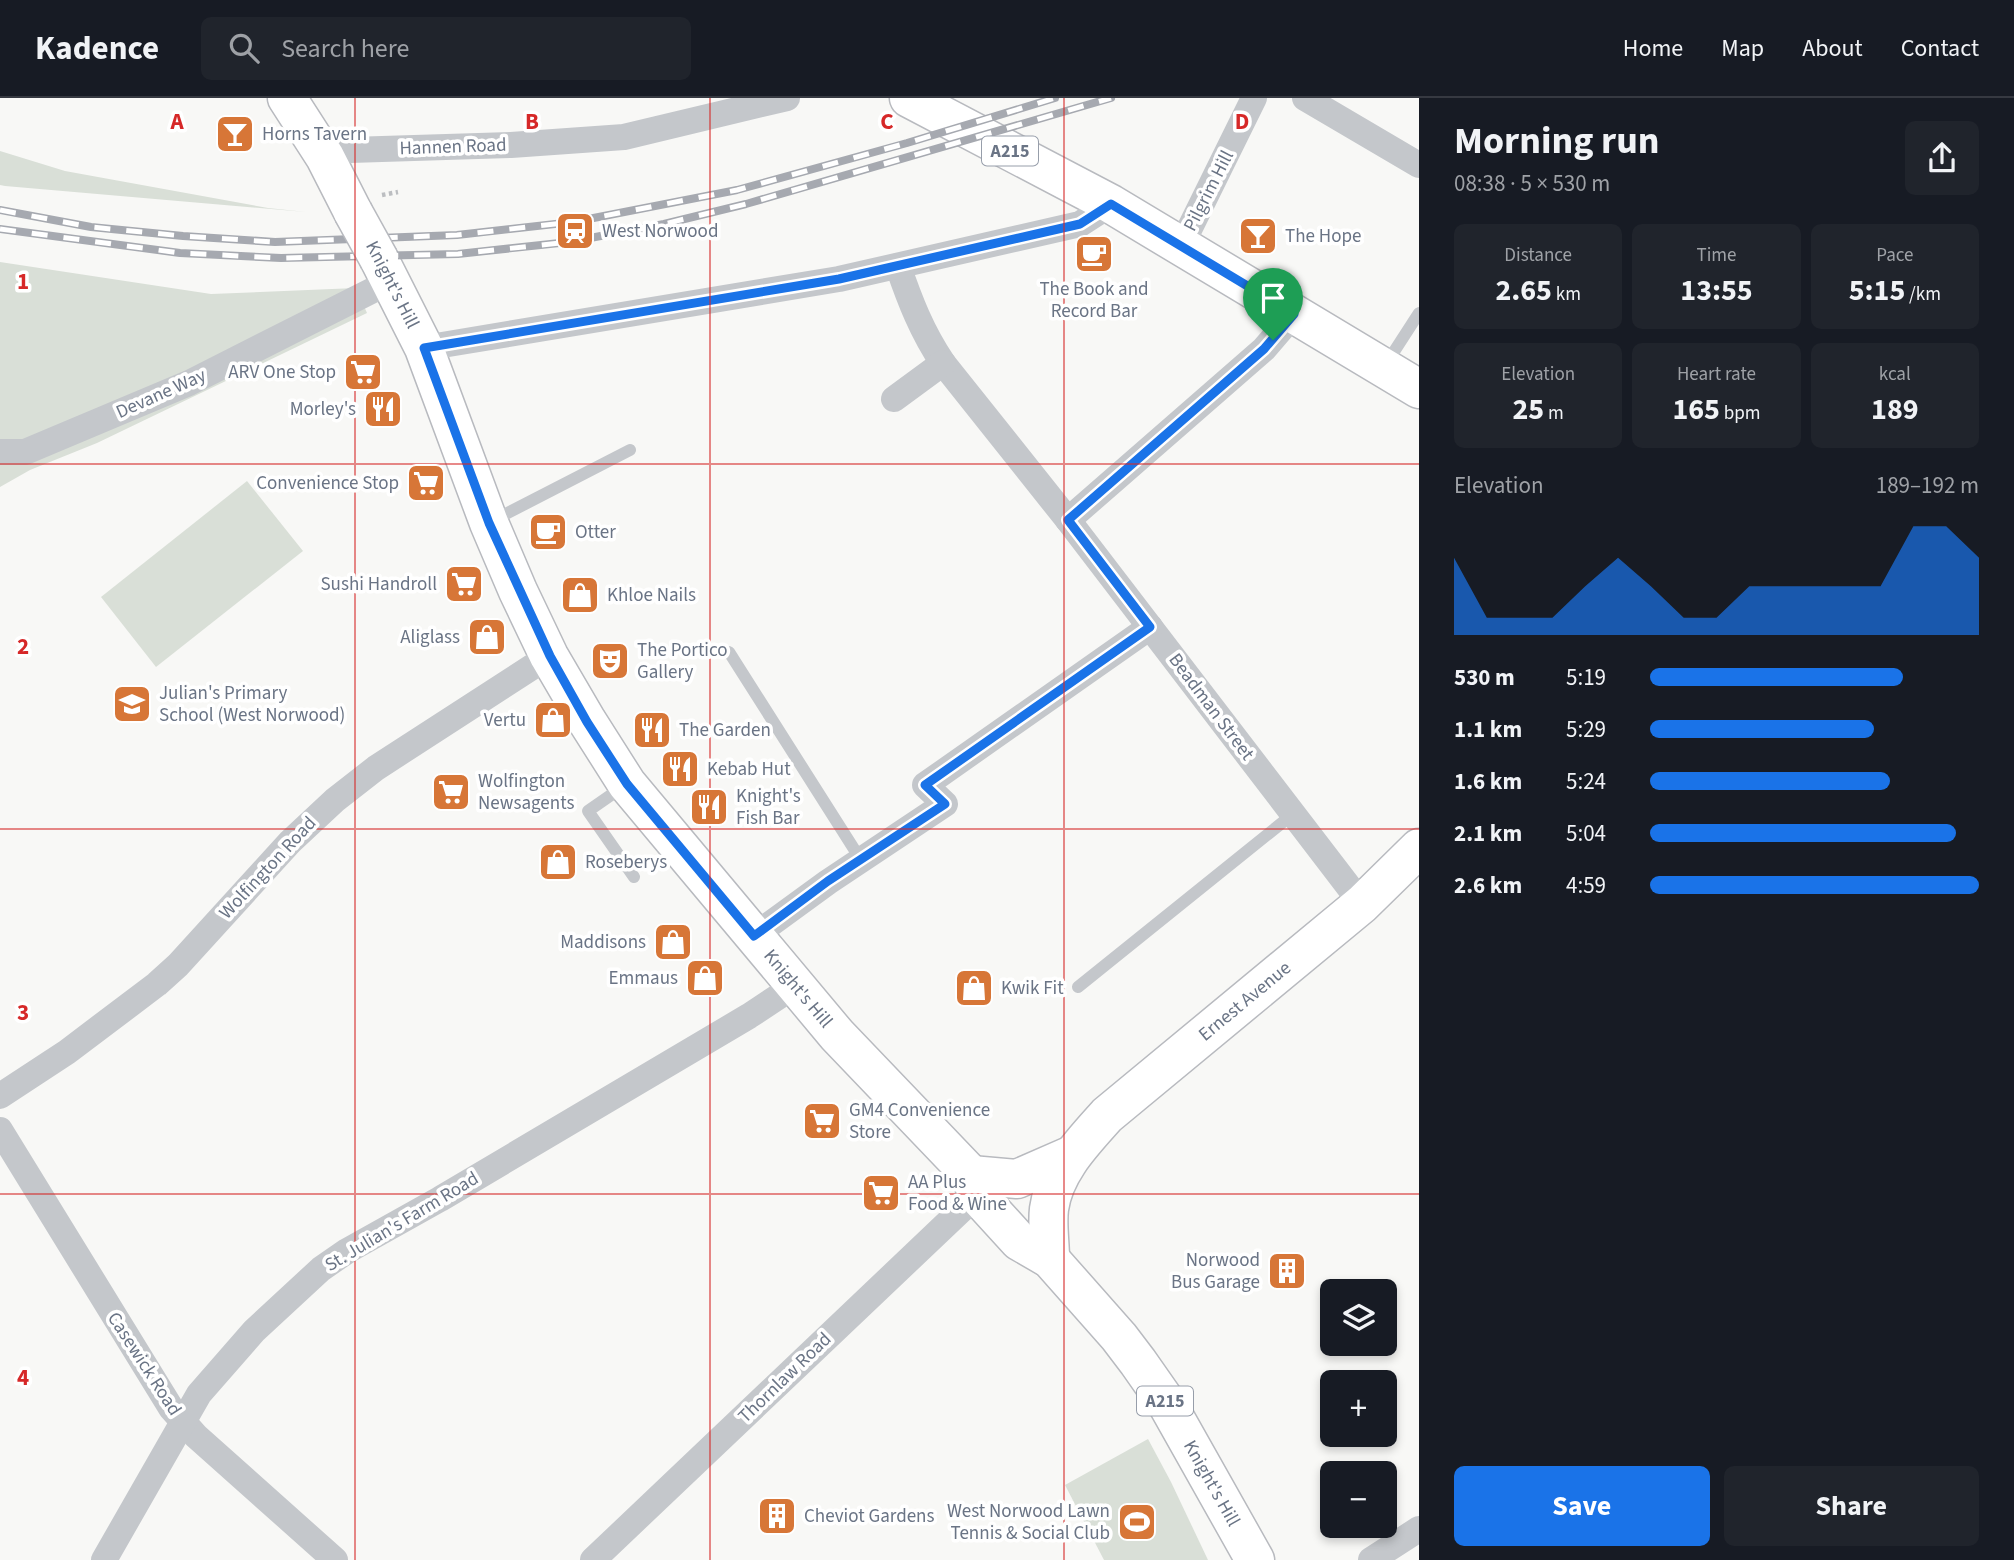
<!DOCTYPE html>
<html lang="en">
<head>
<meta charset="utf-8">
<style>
  body { margin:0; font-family:"Source Sans 3",sans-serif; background:#20242c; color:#f1f3f6; height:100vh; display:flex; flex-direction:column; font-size:26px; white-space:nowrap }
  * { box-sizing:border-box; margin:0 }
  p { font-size:23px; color:#9ea1a6 }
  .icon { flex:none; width:38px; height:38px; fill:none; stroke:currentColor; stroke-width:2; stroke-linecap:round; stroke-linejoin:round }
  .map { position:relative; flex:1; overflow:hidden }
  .sheet { display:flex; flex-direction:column; background:#171b24; width:595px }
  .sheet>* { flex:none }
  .buttons { position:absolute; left:1320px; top:1181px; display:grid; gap:14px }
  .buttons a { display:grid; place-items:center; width:77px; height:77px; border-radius:10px; background:#171b24; box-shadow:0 4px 10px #0003; font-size:35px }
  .pin { position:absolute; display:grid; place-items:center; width:60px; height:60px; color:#fff; margin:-72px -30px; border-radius:50% 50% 50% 0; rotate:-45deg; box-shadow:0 0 7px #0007 }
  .pin .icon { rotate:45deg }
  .round { display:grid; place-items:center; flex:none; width:74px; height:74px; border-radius:10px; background:#20242c }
  .head { display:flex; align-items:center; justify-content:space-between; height:119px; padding:0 35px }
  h1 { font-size:38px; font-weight:700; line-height:52px }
  .figures { display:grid; grid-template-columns:repeat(3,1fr); gap:10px; height:119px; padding:7px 35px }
  .figures div { display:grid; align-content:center; border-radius:10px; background:#20242c; text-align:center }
  .figures b { font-size:30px; font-weight:700 }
  .figures small { font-size:19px; font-weight:400 }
  .figures p { font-size:19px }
  .chart { height:196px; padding:14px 35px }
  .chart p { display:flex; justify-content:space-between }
  .chart svg { width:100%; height:126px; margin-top:7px; fill:#1a73e8; opacity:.7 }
  .primary-button { display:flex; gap:14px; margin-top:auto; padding:14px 35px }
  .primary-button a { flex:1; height:80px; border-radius:10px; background:#1a73e8; color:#fff; font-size:28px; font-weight:700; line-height:80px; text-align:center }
  .primary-button a+a { background:#20242c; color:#f1f3f6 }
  ul { padding:0 35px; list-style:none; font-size:23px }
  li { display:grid; grid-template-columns:112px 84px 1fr; align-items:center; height:52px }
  li i { height:18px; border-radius:9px; background:#1a73e8 }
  header { display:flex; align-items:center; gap:42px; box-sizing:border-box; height:98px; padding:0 35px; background:#171b24; border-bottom:2px solid #363941 }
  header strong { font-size:33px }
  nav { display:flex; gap:38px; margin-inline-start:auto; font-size:24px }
  .search { width:490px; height:63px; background:#20242c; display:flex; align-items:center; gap:18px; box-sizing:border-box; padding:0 24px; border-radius:10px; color:#9ea1a6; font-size:26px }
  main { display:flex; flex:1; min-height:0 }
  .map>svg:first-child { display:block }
  .green { fill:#d9dfd7 }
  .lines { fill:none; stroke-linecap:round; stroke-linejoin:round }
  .primary-casing { stroke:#b8babf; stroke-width:41 }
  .path { stroke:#bcbec1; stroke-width:4.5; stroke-dasharray:3.5 3.5; stroke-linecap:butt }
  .lane { stroke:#c4c7cb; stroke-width:12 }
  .street { stroke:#c4c7cb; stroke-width:26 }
  .primary { stroke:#fff; stroke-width:38 }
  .rail-casing { stroke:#a6a9b0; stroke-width:8 }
  .rail { stroke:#fff; stroke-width:5; stroke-dasharray:16; stroke-linecap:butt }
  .primary-bridge-casing { stroke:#b8babf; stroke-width:41; stroke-linecap:butt }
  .primary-bridge { stroke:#fff; stroke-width:38 }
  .route-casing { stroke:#fff; stroke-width:14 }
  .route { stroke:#1a73e8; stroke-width:9 }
  .grid { fill:none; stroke:#d62828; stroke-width:2; stroke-opacity:0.55 }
  .labels { text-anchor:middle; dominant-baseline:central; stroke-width:7; stroke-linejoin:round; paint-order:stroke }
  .shield { fill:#fff; stroke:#979eaa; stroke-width:2 }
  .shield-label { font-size:18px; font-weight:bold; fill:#6a7485 }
  .poi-label { font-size:19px; fill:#6a7485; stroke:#fff; text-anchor:start }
  .street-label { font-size:19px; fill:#6a7485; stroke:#fff }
  .grid-label { font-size:23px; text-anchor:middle; font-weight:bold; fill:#d62828; stroke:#fff; stroke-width:7; stroke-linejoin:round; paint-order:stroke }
</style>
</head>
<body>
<header>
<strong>Kadence</strong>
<div class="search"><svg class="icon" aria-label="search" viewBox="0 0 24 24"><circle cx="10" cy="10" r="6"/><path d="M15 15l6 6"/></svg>Search here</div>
<nav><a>Home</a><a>Map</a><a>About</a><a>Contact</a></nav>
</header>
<main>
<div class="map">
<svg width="1419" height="1462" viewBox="0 0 1419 1462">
  <rect width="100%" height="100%" fill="#f8f8f6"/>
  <!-- green -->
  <g class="green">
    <polygon points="0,53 65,73 268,110 306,114 5,88 0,87"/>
    <polygon points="0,164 211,196 356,190 367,215 97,345 30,372 0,389"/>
    <polygon points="247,383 303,453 156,569 101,499"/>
    <polygon points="1148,1341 1171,1384 1208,1462 1104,1462 1065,1387"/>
  </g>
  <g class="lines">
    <defs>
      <g id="primary">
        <polyline points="287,0 325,59 353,114"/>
        <polyline points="909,0 1111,106 1419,291"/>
        <path id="s1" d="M379 161 424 250 489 425 518 493 549 558 587 623 627 686 837 937 971 1077 977 1097 1019 1143 1050 1161 1119 1239 1138 1264 1166 1304 1255 1462"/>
        <polyline points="971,1077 1017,1081 1072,1057"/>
        <path id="s2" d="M1050 1161C1050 1145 1047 1127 1049 1111 1054 1073 1083 1044 1107 1017L1362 806 1419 750"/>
      </g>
    </defs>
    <!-- primary casing -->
    <use href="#primary" class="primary-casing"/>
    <!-- path -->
    <polyline class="path" points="382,97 398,94"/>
    <!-- lane -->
    <g class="lane">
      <polyline points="1386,266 1419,215"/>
      <polyline points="492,423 630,352"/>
      <polyline points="729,554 861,762"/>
      <polyline points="624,688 588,713 634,779"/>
      <polyline points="1078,889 1293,716"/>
    </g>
    <!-- street -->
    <g class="street">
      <polyline points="1305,0 1419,67"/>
      <polyline points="325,59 350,52 511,47 624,39 787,0"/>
      <polyline points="1181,148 1254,0"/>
      <path d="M898 168C910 203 922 234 943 265L1068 422 1362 806"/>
      <polyline points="424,250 839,181 1080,126 1111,106"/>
      <polyline points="894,301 943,265"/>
      <polyline points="0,354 25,354 189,285 391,183"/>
      <polyline points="1068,422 1264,251 1294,216"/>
      <polyline points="754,838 828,784 945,706 925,687 1150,529"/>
      <polyline points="0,998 67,954 157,886 178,867 290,744 335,702 376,670 549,558"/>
      <polyline points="0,1032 171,1310 196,1338 335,1462"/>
      <polyline points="104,1462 199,1296 254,1233 321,1171 347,1153 440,1101 749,918 796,887"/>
      <polyline points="593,1462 977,1097"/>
      <polyline points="1371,1462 1419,1431"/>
    </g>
    <!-- primary -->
    <use href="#primary" class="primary"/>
    <defs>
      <g id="rail">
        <polyline points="0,112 91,129 183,138 275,144 457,137 573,124 737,92 907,45 1055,0"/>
        <polyline points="0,131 180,155 281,160 458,156 569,144 664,126 746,106 1111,0"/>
      </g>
    </defs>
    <!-- rail casing -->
    <use href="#rail" class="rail-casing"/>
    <!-- rail -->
    <use href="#rail" class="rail"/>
    <defs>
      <polyline id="primary-bridge" points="353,114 379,161"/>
    </defs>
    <!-- primary-bridge casing -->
    <use href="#primary-bridge" class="primary-bridge-casing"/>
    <!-- primary-bridge -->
    <use href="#primary-bridge" class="primary-bridge"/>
  </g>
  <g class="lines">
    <defs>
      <polygon id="route" points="1111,106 1294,216 1264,251 1068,422 1150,529 925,687 945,706 828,783 754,838 627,686 587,624 550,558 489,425 424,250 839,181 1080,126"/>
    </defs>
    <!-- route casing -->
    <use href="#route" class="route-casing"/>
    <!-- route -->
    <use href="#route" class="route"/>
  </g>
  <!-- grid -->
  <path class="grid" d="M355 0V1462M710 0V1462M1064 0V1462M0 366H1419M0 731H1419M0 1096H1419"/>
  <!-- icons -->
  <defs>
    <symbol id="bar-square" viewBox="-11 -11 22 22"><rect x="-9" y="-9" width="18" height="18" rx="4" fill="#d77637" stroke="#fff"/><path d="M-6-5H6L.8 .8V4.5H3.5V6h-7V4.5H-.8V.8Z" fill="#fff"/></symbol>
    <symbol id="station-square" viewBox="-11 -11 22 22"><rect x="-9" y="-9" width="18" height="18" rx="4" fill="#d77637" stroke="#fff"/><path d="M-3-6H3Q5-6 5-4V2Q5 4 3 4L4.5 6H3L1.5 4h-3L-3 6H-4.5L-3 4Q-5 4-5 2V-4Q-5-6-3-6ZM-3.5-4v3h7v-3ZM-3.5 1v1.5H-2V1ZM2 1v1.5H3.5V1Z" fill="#fff"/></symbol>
    <symbol id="cafe-square" viewBox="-11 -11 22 22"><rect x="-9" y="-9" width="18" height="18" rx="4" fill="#d77637" stroke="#fff"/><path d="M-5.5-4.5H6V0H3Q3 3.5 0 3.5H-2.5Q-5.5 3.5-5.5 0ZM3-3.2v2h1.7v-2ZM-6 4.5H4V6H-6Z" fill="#fff"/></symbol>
    <symbol id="supermarket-square" viewBox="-11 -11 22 22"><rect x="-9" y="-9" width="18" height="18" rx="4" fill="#d77637" stroke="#fff"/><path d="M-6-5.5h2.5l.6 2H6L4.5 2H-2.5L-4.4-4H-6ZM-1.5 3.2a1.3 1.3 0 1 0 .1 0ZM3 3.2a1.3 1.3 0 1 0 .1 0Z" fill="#fff"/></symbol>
    <symbol id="restaurant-square" viewBox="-11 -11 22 22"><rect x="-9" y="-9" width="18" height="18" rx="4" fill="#d77637" stroke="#fff"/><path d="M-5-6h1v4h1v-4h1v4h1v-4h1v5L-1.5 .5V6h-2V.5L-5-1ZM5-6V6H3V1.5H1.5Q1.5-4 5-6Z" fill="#fff"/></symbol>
    <symbol id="shop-square" viewBox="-11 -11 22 22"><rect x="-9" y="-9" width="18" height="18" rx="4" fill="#d77637" stroke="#fff"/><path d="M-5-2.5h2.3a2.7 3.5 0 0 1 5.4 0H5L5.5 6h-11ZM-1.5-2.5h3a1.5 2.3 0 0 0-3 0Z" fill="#fff"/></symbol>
    <symbol id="theatre-square" viewBox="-11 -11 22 22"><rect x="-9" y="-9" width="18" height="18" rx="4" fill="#d77637" stroke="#fff"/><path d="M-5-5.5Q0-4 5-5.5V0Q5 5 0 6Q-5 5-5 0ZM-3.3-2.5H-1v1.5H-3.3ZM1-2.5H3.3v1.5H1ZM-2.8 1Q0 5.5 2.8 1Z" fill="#fff"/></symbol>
    <symbol id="school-square" viewBox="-11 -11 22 22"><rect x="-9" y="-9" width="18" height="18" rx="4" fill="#d77637" stroke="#fff"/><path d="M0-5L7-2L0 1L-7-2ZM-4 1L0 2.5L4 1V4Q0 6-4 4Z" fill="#fff"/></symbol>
    <symbol id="building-square" viewBox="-11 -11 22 22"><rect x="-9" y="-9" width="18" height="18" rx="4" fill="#d77637" stroke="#fff"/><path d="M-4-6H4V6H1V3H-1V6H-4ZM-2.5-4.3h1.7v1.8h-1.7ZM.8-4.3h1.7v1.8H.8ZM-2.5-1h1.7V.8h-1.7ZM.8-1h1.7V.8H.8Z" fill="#fff"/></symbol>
    <symbol id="stadium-square" viewBox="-11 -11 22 22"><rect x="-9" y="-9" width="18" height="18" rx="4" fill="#d77637" stroke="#fff"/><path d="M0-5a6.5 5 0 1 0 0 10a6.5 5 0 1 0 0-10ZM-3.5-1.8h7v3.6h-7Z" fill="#fff"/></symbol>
  </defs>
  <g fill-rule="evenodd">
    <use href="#bar-square" x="213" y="14" width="44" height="44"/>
    <use href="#station-square" x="553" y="111" width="44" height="44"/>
    <use href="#bar-square" x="1236" y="116" width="44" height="44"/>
    <use href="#cafe-square" x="1072" y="134" width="44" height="44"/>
    <use href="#supermarket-square" x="341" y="252" width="44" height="44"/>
    <use href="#restaurant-square" x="361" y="289" width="44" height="44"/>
    <use href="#supermarket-square" x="404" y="363" width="44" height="44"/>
    <use href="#cafe-square" x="526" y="412" width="44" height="44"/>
    <use href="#supermarket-square" x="442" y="464" width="44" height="44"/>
    <use href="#shop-square" x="558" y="475" width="44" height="44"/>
    <use href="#shop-square" x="465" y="517" width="44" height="44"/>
    <use href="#theatre-square" x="588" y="541" width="44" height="44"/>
    <use href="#school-square" x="110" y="584" width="44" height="44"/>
    <use href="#shop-square" x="531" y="600" width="44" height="44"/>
    <use href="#restaurant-square" x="630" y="610" width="44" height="44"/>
    <use href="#restaurant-square" x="658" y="649" width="44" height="44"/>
    <use href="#supermarket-square" x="429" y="672" width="44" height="44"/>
    <use href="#restaurant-square" x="687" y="687" width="44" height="44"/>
    <use href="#shop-square" x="536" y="742" width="44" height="44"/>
    <use href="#shop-square" x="651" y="822" width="44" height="44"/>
    <use href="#shop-square" x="683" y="858" width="44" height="44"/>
    <use href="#shop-square" x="952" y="868" width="44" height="44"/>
    <use href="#supermarket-square" x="800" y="1001" width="44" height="44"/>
    <use href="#supermarket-square" x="859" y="1073" width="44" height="44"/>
    <use href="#building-square" x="1265" y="1151" width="44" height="44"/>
    <use href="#building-square" x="755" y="1396" width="44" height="44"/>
    <use href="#stadium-square" x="1115" y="1402" width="44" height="44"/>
  </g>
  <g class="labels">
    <!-- shield labels -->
    <g class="shield">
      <rect x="982" y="38.5" width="56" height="29" rx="5"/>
      <rect x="1137" y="1288.5" width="56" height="29" rx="5"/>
    </g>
    <g class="shield-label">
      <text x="1010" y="53">A215</text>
      <text x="1165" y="1303">A215</text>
    </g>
    <!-- poi labels -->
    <g class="poi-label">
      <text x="262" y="36">Horns Tavern</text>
      <text x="602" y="133">West Norwood</text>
      <text x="1285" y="138">The Hope</text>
      <text x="1094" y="191" text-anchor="middle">The Book and<tspan x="1094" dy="22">Record Bar</tspan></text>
      <text x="336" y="274" text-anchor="end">ARV One Stop</text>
      <text x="356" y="311" text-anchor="end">Morley's</text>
      <text x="399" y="385" text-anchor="end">Convenience Stop</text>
      <text x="575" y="434">Otter</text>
      <text x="437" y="486" text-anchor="end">Sushi Handroll</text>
      <text x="607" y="497">Khloe Nails</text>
      <text x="460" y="539" text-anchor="end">Aliglass</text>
      <text x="637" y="552">The Portico<tspan x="637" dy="22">Gallery</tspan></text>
      <text x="159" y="595">Julian's Primary<tspan x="159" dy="22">School (West Norwood)</tspan></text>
      <text x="526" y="622" text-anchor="end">Vertu</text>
      <text x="679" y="632">The Garden</text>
      <text x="707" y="671">Kebab Hut</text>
      <text x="478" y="683">Wolfington<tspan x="478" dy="22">Newsagents</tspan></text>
      <text x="736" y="698">Knight's<tspan x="736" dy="22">Fish Bar</tspan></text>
      <text x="585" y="764">Roseberys</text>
      <text x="646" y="844" text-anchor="end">Maddisons</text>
      <text x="678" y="880" text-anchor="end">Emmaus</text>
      <text x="1001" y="890">Kwik Fit</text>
      <text x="849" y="1012">GM4 Convenience<tspan x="849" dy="22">Store</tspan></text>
      <text x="908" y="1084">AA Plus<tspan x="908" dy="22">Food &amp; Wine</tspan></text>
      <text x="1260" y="1162" text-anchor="end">Norwood<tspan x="1260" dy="22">Bus Garage</tspan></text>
      <text x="1110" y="1413" text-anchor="end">West Norwood Lawn<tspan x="1110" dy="22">Tennis &amp; Social Club</tspan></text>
      <text x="804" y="1418">Cheviot Gardens</text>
    </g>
    <!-- street labels -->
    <g class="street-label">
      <text transform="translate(453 49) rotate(-2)">Hannen Road</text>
      <text transform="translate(1209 93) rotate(-63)">Pilgrim Hill</text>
      <text transform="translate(392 187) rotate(63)">Knight's Hill</text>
      <text transform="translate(161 296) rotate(-24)">Devane Way</text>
      <text transform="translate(1211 609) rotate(53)">Beadman Street</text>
      <text transform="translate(268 770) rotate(-47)">Wolfington Road</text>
      <text stroke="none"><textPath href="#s1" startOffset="849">Knight's Hill</textPath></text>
      <text stroke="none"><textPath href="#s2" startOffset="341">Ernest Avenue</textPath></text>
      <text transform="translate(402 1124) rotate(-31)">St. Julian's Farm Road</text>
      <text transform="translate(144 1266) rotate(57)">Casewick Road</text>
      <text transform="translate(785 1280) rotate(-44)">Thornlaw Road</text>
      <text stroke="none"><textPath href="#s1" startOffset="1500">Knight's Hill</textPath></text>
    </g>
  </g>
  <g class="grid-label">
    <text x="177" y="31">A</text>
    <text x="532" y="31">B</text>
    <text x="887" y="31">C</text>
    <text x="1242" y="31">D</text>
    <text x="23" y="191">1</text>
    <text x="23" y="556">2</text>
    <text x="23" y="922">3</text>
    <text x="23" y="1287">4</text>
  </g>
</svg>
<div class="buttons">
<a><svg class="icon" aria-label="layers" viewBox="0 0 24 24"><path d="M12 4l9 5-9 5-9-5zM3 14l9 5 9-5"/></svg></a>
<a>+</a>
<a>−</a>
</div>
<div class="pin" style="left:1273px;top:242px;background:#1e9e55"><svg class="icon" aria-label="arrive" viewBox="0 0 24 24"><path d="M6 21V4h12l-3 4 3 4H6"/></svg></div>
</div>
<section class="sheet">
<div class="head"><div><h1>Morning run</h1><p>08:38 · 5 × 530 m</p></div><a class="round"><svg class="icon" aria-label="share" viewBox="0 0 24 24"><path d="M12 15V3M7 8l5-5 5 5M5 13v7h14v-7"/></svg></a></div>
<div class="figures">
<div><p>Distance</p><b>2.65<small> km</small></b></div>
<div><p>Time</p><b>13:55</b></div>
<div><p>Pace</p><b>5:15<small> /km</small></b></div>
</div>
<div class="figures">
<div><p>Elevation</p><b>25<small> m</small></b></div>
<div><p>Heart rate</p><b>165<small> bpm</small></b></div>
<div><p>kcal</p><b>189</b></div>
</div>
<div class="chart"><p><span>Elevation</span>189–192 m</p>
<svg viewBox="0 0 160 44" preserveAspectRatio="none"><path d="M0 44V17L10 38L20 38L30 38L40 27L50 17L60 27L70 38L80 38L90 27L100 27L110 27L120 27L130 27L140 6L150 6L160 17V44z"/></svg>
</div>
<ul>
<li><b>530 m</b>5:19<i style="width:77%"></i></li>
<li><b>1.1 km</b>5:29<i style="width:68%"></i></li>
<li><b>1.6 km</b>5:24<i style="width:73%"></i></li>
<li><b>2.1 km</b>5:04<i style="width:93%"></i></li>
<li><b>2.6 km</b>4:59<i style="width:100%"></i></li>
</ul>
<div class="primary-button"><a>Save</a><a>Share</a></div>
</section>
</main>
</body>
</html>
